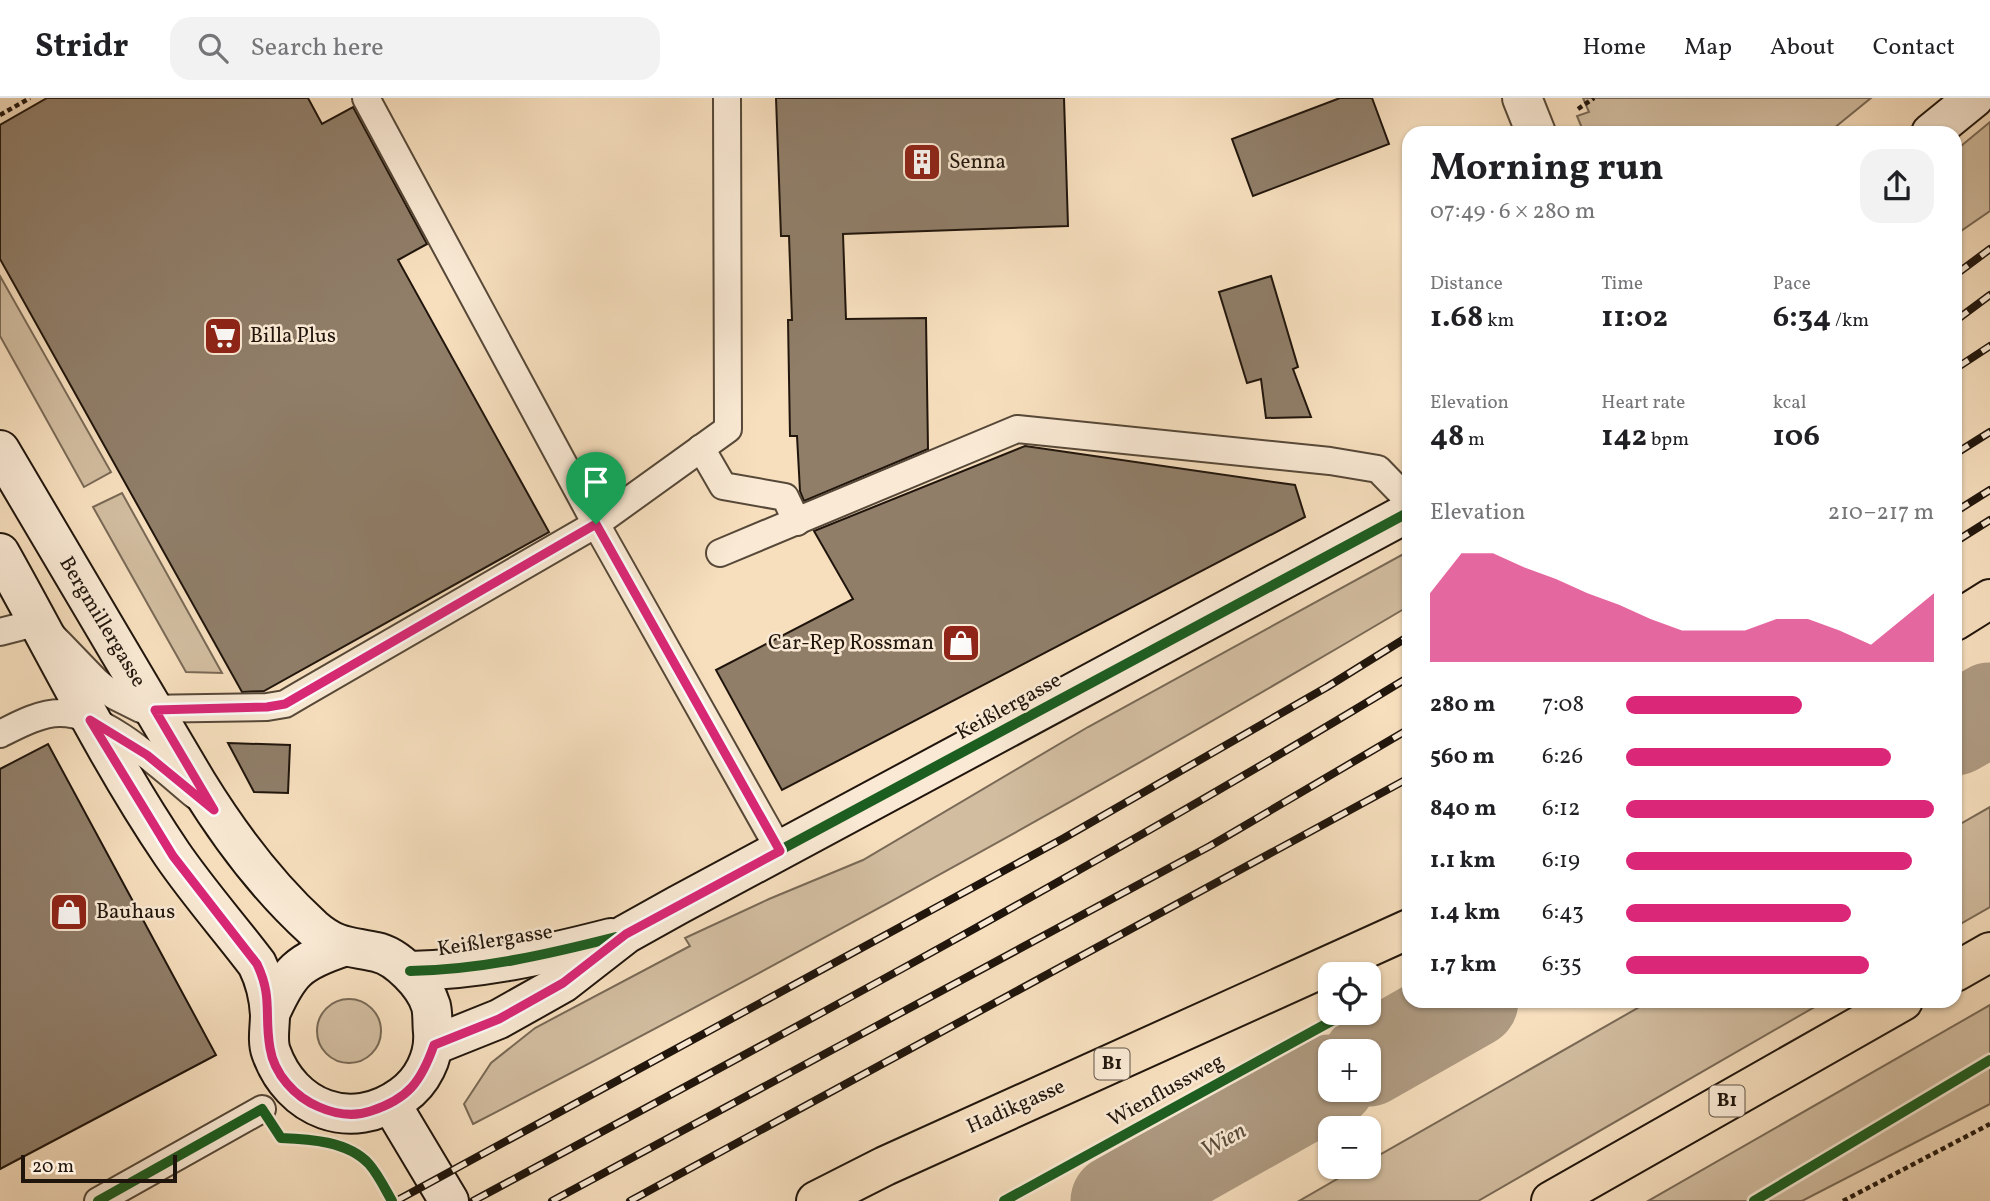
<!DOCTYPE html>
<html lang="en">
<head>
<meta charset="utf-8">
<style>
  body { margin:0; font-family:Vollkorn,serif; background:#f2f2f2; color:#202124; height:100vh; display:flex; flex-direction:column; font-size:26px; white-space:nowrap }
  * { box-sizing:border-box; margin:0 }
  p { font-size:23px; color:#757577 }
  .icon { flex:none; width:38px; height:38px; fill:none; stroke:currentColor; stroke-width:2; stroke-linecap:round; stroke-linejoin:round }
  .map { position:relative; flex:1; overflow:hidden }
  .side { position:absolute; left:1402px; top:28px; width:560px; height:882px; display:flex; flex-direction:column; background:#fff; border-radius:21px; box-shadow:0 2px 5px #0004 }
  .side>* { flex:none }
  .buttons { position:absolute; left:1318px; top:864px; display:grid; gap:14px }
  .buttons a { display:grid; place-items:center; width:63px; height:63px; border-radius:14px; background:#fff; box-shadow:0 2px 5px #0004; font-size:35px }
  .scale { position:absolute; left:21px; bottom:18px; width:156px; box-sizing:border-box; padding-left:7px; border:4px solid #20150c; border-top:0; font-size:19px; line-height:24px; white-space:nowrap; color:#20150c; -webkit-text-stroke:5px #faead5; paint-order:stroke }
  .pin { position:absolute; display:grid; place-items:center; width:60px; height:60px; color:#fff; margin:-72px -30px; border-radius:50% 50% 50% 0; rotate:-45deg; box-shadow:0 0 7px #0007 }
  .pin .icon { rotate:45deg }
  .round { display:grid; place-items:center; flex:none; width:74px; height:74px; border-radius:21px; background:#f2f2f2 }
  .head { display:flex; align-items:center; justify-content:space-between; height:119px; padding:0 28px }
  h1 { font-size:38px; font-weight:700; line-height:52px }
  .metrics { display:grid; grid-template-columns:repeat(3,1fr); gap:10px; height:119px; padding:7px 28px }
  .metrics div { display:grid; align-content:center }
  .metrics b { font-size:30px; font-weight:700 }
  .metrics small { font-size:19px; font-weight:400 }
  .metrics p { font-size:19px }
  .chart { height:196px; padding:14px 28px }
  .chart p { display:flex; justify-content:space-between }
  .chart svg { width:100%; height:126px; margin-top:7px; fill:#db2777; opacity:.7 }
  ul { padding:0 28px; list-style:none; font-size:23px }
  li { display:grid; grid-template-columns:112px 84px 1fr; align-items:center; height:52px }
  li i { height:18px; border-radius:9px; background:#db2777 }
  header { display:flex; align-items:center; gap:42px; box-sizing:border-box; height:98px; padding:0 35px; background:#fff; border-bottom:2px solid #e0e0e0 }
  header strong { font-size:33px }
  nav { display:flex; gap:38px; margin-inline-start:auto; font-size:24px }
  .search { width:490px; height:63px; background:#f2f2f2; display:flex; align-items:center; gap:18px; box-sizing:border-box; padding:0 24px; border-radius:21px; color:#757577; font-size:26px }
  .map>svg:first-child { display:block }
  .green { fill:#d2bda0; stroke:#796956; stroke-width:2 }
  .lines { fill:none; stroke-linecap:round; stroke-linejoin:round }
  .river { stroke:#ae9a81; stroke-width:93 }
  .building { fill:#907e69; stroke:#20150c; stroke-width:2 }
  .lane-casing { stroke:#564838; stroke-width:30 }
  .street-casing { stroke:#564838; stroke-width:42 }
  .secondary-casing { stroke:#20150c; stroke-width:42 }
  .primary-casing { stroke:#20150c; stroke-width:42 }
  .path { stroke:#20150c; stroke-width:4.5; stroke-dasharray:5 3.5; stroke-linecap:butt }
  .lane { stroke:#faead5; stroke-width:26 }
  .street { stroke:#faead5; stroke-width:38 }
  .secondary { stroke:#faead5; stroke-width:38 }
  .primary { stroke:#f7dfbe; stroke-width:38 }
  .rail-casing { stroke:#20150c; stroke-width:8 }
  .rail { stroke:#faead5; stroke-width:5; stroke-dasharray:16; stroke-linecap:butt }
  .cycleway-casing { stroke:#faead5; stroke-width:15 }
  .cycleway { stroke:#1b5e20; stroke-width:10 }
  .route-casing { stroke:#fff; stroke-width:14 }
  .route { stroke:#db2777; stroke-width:9 }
  .labels { text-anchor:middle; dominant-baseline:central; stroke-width:5; stroke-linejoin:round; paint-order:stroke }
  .shield { fill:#faead5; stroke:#615548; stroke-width:2 }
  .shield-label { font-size:19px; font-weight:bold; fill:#20150c }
  .poi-label { font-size:21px; fill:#20150c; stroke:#faead5; text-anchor:start }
  .street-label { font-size:21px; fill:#20150c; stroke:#faead5 }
  .water-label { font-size:23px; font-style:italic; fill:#594a3b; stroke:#faead5 }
</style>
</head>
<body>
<header>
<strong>Stridr</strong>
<div class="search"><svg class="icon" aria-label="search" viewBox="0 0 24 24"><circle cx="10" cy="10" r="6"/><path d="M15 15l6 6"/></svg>Search here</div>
<nav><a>Home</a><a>Map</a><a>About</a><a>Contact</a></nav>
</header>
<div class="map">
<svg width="1990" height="1103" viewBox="0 0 1990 1103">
  <rect width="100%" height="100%" fill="#f7dfbe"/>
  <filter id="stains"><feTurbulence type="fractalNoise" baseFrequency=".00286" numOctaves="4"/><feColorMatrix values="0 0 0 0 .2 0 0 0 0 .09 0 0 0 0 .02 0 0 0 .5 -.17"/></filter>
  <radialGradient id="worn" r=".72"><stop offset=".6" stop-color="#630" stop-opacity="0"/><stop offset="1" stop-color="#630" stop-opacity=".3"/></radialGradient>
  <!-- green -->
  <g class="green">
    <polygon points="1583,0 1871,0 1828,35 1584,35 1577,18 1589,14"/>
    <polygon points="1990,24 1990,113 1955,137 1955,53"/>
    <polygon points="0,178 111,374 84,389 0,238"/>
    <polygon points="122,395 222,575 186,574 93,409"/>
    <path d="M1409 453V508C1102 690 790 862 473 1026L464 1006 491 965 535 930 690 848 685 840 769 801 863 762 1088 629Z"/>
    <polygon points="1990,709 1990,809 1955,829 1955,729"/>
    <circle cx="349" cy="933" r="32"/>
    <polygon points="1650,903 1825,903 1478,1103 1299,1103 1358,1069 1368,1069 1369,1063"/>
    <polygon points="1990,907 1990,1006 1802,1103 1648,1103"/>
  </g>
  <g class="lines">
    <!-- river -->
    <g class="river">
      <polyline points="1955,631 1990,611"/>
      <polyline points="1368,962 1472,903"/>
      <polyline points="1117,1103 1330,983"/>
    </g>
  </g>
  <!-- building -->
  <g class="building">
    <polygon points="47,0 308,0 322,26 353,9 427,146 398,162 549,434 264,593 242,594 0,161 0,27"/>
    <polygon points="776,0 1064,0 1068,128 843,136 846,221 926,220 928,351 804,403 800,393 797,338 790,338 788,222 792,222 789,138 781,138"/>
    <polygon points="1340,0 1372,0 1389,46 1253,98 1232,41"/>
    <polygon points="1271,178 1298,269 1293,271 1311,319 1266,320 1261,281 1247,285 1219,194"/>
    <polygon points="1025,348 1295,387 1305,419 782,692 716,572 853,501 814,433"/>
    <polygon points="228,645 290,647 288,695 254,694"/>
    <polygon points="48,646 216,957 0,1071 0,671"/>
  </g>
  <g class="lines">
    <defs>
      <g id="lane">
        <polyline points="366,0 596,426 728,331 727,0"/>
        <polyline points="701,350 723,388 785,399 797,424"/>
        <polyline points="720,455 1017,331 1330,363 1378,371 1409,403"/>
        <polyline points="0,534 39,524 96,583 113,597 141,611 267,609 285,606 302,596 596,426 780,753"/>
        <path d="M0 636C18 627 40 615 60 615 105 615 162 670 196 698"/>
        <polyline points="98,1103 262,1011"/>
      </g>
      <polyline id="street" points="1522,0 1536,35"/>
      <g id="secondary">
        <polyline points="1931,35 1974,0"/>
        <path d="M0 352 197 685C229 737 268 789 313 830 336 850 349 848 376 854 397 858 425 887 431 908 433 916 432 926 433 934 435 959 422 984 402 998 351 1035 291 1011 271 954 267 943 270 929 270 917 269 898 265 882 257 866 229 829 198 794 172 756 107 660 57 556 0 455"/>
        <path d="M410 873C478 872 545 857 611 840"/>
        <path d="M270 916C289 873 298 864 343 849"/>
        <polyline points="434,947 499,921 563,885 626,836 678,807 1409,414"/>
        <polyline points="391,1006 449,1103"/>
      </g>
      <g id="primary">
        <polyline points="1955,523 1990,501"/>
        <polyline points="1955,874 1990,854"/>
        <polyline points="816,1103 885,1068 1409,831"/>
        <polyline points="1551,1103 1903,903"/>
      </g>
    </defs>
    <!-- lane casing -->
    <use href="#lane" class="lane-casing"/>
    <!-- street casing -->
    <use href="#street" class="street-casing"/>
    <!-- secondary casing -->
    <use href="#secondary" class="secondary-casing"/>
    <!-- primary casing -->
    <use href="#primary" class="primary-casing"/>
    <!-- path -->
    <g class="path">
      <polyline points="1578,11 1594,0"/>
      <polyline points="0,17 30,0"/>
      <polyline points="1843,1103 1990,1026"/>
    </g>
    <!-- lane -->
    <use href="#lane" class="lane"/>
    <!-- street -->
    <use href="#street" class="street"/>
    <!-- secondary -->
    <use href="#secondary" class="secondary"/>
    <!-- primary -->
    <use href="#primary" class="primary"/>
    <defs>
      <g id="rail">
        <polyline points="1955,177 1990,151"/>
        <polyline points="1955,223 1990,197"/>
        <polyline points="1955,271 1990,248"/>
        <polyline points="1955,356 1990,334"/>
        <polyline points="1955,414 1990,392"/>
        <polyline points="1955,444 1990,422"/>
        <polyline points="396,1103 1064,740 1327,589 1409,538"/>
        <path d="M473 1103C788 934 1103 765 1409 579"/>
        <polyline points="552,1103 1210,748 1409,631"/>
        <polyline points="630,1103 1409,680"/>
      </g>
    </defs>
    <!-- rail casing -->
    <use href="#rail" class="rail-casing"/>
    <!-- rail -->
    <use href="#rail" class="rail"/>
    <defs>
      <g id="cycleway">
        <path d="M410 873C480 872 549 856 616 839"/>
        <polyline points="434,947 499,921 563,885 626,836 678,807 1409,414"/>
        <path d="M98 1103 262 1011 281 1040C309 1041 348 1043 369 1066 378 1076 385 1091 392 1103"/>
        <polyline points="1004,1103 1346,915"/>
        <polyline points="1754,1103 1990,962"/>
      </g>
    </defs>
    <!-- cycleway casing -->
    <use href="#cycleway" class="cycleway-casing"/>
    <!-- cycleway -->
    <use href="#cycleway" class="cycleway"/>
  </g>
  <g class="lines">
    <defs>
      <path id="route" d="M596 426 780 753 626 836 563 885 499 921 434 947C421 984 408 1001 371 1013 354 1019 335 1016 319 1009 295 999 274 976 270 950 264 916 273 900 257 866L173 758 90 622 147 657 214 712 155 612 267 609 285 606Z"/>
    </defs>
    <!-- route casing -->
    <use href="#route" class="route-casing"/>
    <!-- route -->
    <use href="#route" class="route"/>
  </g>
  <!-- icons -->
  <defs>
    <symbol id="building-square" viewBox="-11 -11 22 22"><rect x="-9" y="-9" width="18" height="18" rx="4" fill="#8f2418" stroke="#faead5"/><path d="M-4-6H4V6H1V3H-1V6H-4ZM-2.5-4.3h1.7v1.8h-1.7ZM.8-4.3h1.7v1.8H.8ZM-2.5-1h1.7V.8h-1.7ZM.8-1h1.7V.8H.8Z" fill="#fff"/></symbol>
    <symbol id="supermarket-square" viewBox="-11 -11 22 22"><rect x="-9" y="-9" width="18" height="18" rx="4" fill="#8f2418" stroke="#faead5"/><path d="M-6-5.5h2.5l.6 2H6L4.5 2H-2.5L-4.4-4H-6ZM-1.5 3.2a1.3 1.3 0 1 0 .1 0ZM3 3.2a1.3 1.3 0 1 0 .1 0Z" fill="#fff"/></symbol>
    <symbol id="shop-square" viewBox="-11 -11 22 22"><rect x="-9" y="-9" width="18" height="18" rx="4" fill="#8f2418" stroke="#faead5"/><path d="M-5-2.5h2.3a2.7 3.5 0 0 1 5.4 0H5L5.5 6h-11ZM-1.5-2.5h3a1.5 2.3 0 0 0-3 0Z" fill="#fff"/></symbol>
  </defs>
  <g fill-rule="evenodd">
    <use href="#building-square" x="900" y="42" width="44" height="44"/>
    <use href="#supermarket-square" x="201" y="216" width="44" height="44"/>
    <use href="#shop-square" x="939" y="523" width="44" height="44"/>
    <use href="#shop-square" x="47" y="792" width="44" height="44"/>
  </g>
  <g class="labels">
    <!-- shield labels -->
    <g class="shield">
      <rect x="1094.5" y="950.5" width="35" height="31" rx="5"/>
      <rect x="1709.5" y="987.5" width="35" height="31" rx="5"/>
    </g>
    <g class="shield-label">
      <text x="1112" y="966">B1</text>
      <text x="1727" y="1003">B1</text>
    </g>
    <!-- poi labels -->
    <g class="poi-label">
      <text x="949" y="64">Senna</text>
      <text x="250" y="238">Billa Plus</text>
      <text x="934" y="545" text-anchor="end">Car-Rep Rossman</text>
      <text x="96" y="814">Bauhaus</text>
    </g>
    <!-- street labels -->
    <g class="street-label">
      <text transform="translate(102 524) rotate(59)">Bergmillergasse</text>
      <text transform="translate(1009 609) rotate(-29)">Keißlergasse</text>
      <text transform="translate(495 843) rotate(-9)">Keißlergasse</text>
      <text transform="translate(1166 993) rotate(-29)">Wienflussweg</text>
      <text transform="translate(1016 1009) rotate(-24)">Hadikgasse</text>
    </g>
    <!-- water labels -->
    <g class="water-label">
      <text transform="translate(1224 1043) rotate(-29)">Wien</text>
    </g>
  </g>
  <rect width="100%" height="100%" filter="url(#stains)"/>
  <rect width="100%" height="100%" fill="url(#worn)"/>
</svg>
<div class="buttons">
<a><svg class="icon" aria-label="locate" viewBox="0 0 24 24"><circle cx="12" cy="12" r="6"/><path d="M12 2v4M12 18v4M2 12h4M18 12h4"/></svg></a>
<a>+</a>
<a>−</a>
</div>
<div class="scale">20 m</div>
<div class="pin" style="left:596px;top:426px;background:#1e9e55"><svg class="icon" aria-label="arrive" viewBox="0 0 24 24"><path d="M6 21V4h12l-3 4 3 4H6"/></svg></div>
<section class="side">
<div class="head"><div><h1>Morning run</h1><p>07:49 · 6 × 280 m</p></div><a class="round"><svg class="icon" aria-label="share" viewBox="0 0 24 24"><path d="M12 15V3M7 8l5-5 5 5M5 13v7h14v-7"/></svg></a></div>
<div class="metrics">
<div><p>Distance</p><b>1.68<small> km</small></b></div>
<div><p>Time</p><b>11:02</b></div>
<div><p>Pace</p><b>6:34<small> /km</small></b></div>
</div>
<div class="metrics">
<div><p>Elevation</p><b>48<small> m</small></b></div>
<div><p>Heart rate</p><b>142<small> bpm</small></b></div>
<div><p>kcal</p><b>106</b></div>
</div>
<div class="chart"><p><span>Elevation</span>210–217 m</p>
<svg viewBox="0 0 160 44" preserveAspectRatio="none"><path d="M0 44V20L10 6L20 6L30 11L40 15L50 20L60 24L70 29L80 33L90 33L100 33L110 29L120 29L130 33L140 38L150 29L160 20V44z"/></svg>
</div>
<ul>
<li><b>280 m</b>7:08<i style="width:57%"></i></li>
<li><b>560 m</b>6:26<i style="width:86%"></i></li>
<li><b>840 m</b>6:12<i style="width:100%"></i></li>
<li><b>1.1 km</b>6:19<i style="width:93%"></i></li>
<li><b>1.4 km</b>6:43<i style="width:73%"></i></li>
<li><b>1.7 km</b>6:35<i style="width:79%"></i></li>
</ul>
</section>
</div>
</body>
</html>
